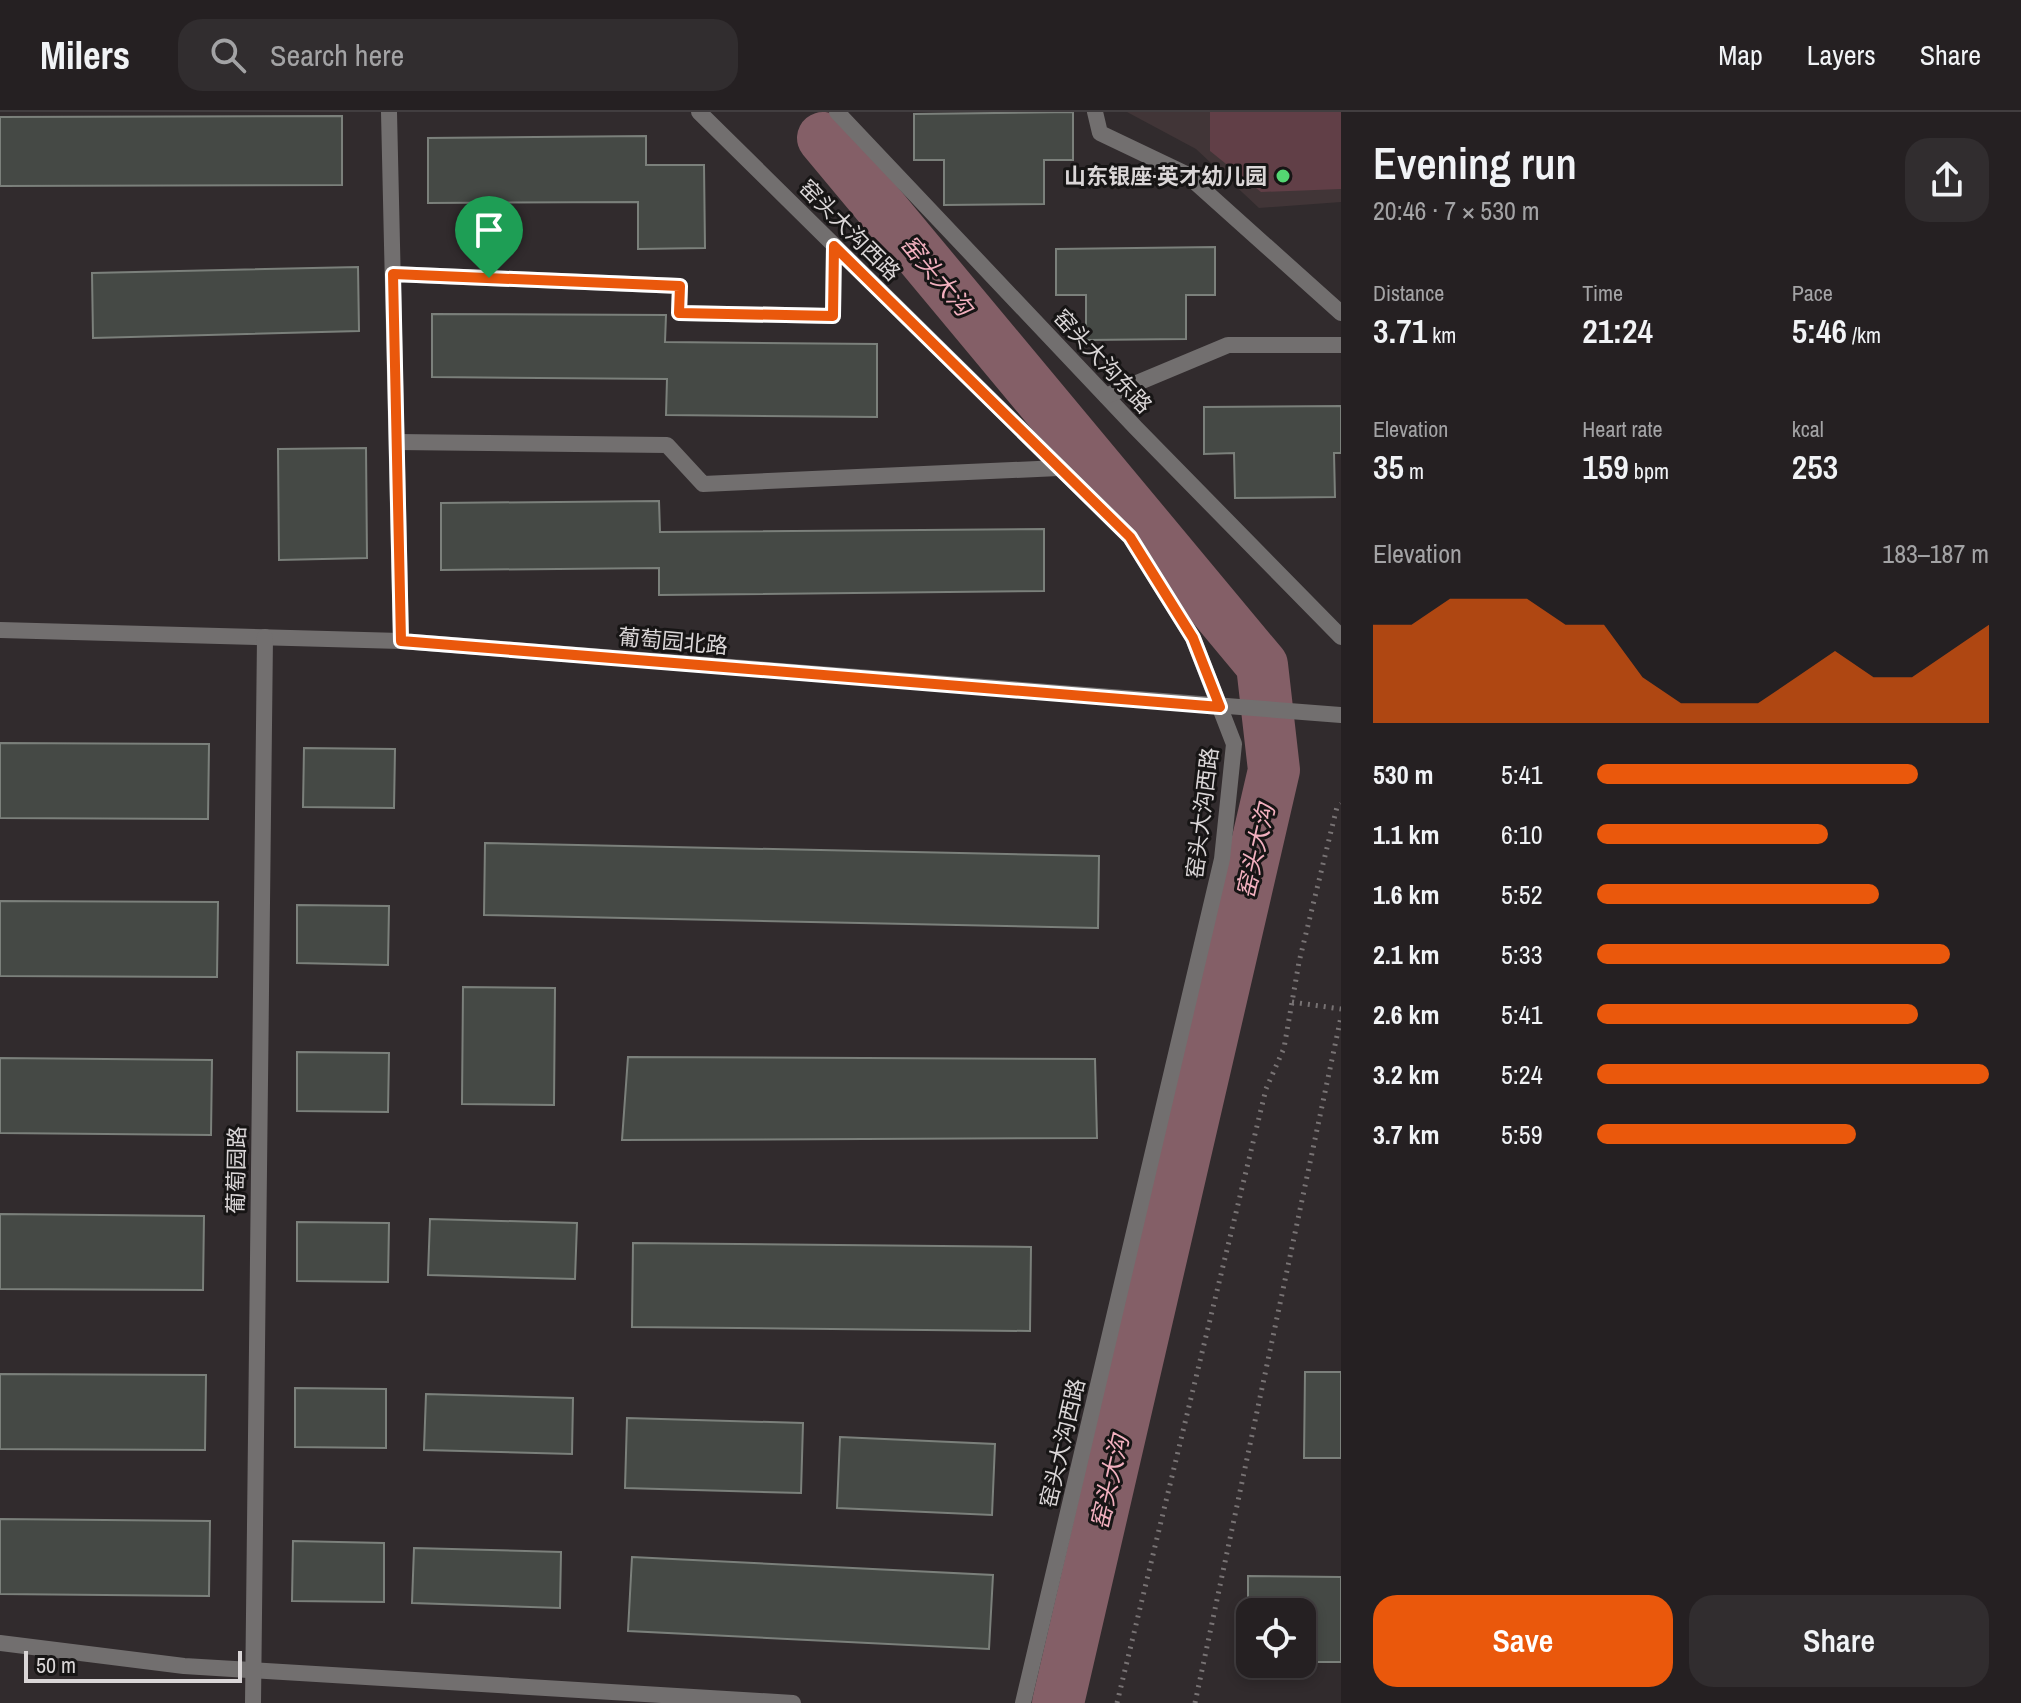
<!DOCTYPE html>
<html lang="en">
<head>
<meta charset="utf-8">
<style>
  body { margin:0; font-family:"Archivo Narrow","Noto Sans SC",sans-serif; background:#312d2f; color:#f1f3f6; height:100vh; display:flex; flex-direction:column; font-size:30px; white-space:nowrap }
  * { box-sizing:border-box; margin:0 }
  p { font-size:26px; color:#a3a3a5 }
  .icon { flex:none; width:44px; height:44px; fill:none; stroke:currentColor; stroke-width:2; stroke-linecap:round; stroke-linejoin:round }
  .map { position:relative; flex:1; overflow:hidden }
  .side { display:flex; flex-direction:column; background:#252022; width:680px }
  .side>* { flex:none }
  .fabs { position:absolute; left:1236px; top:1486px; display:grid; gap:16px }
  .fabs a { display:grid; place-items:center; width:80px; height:80px; border-radius:16px; background:#252022; box-shadow:0 4px 12px #0003,0 0 0 2px #423e40; font-size:40px }
  .scale { position:absolute; left:24px; bottom:20px; width:218px; box-sizing:border-box; padding-left:8px; border:4px solid #dad6d7; border-top:0; font-size:22px; line-height:28px; white-space:nowrap; color:#dad6d7; -webkit-text-stroke:6px #171515; paint-order:stroke }
  .pin { position:absolute; display:grid; place-items:center; width:68px; height:68px; color:#fff; margin:-82px -34px; border-radius:50% 50% 50% 0; rotate:-45deg; box-shadow:0 0 8px #0007 }
  .pin .icon { rotate:45deg }
  .round { display:grid; place-items:center; flex:none; width:84px; height:84px; border-radius:24px; background:#312d2f }
  .headline { display:flex; align-items:center; justify-content:space-between; height:136px; padding:0 32px }
  h1 { font-size:44px; font-weight:600; line-height:60px }
  .figures { display:grid; grid-template-columns:repeat(3,1fr); gap:12px; height:136px; padding:8px 32px }
  .figures div { display:grid; align-content:center }
  .figures b { font-size:34px; font-weight:600 }
  .figures small { font-size:22px; font-weight:400 }
  .figures p { font-size:22px }
  .chart { height:224px; padding:16px 32px }
  .chart p { display:flex; justify-content:space-between }
  .chart svg { width:100%; height:144px; margin-top:8px; fill:#ea580c; opacity:.7 }
  .button { display:flex; gap:16px; margin-top:auto; padding:16px 32px }
  .button a { flex:1; height:92px; border-radius:24px; background:#ea580c; color:#fff; font-size:32px; font-weight:600; line-height:92px; text-align:center }
  .button a+a { background:#312d2f; color:#f1f3f6 }
  ul { padding:0 32px; list-style:none; font-size:26px }
  li { display:grid; grid-template-columns:128px 96px 1fr; align-items:center; height:60px }
  li i { height:20px; border-radius:10px; background:#ea580c }
  header { display:flex; align-items:center; gap:48px; box-sizing:border-box; height:112px; padding:0 40px; background:#252022; border-bottom:2px solid #423e40 }
  header strong { font-size:38px }
  nav { display:flex; gap:44px; margin-inline-start:auto; font-size:28px }
  .search { width:560px; height:72px; background:#312d2f; display:flex; align-items:center; gap:20px; box-sizing:border-box; padding:0 28px; border-radius:24px; color:#a3a3a5; font-size:30px }
  main { display:flex; flex:1; min-height:0 }
  .map>svg:first-child { display:block }
  .built { fill:#413537 }
  .green { fill:#613f47 }
  .lines { fill:none; stroke-linecap:round; stroke-linejoin:round }
  .river { stroke:#845f67; stroke-width:52 }
  .building { fill:#454945; stroke:#7b807b; stroke-width:2 }
  .path { stroke:#787374; stroke-width:5; stroke-dasharray:2 6; stroke-linecap:butt }
  .minor { stroke:#726f6f; stroke-width:16 }
  .route-casing { stroke:#fff; stroke-width:16 }
  .route { stroke:#ea580c; stroke-width:10 }
  .poi-dot { fill:#54d672; stroke:#171515; stroke-width:3 }
  .labels { text-anchor:middle; dominant-baseline:central; stroke-width:6; stroke-linejoin:round; paint-order:stroke }
  .poi-label { font-size:22px; font-weight:bold; fill:#dad6d7; stroke:#171515; text-anchor:end }
  .street-label { font-size:22px; fill:#dad6d7; stroke:#171515 }
  .water-label { font-size:24px; font-style:italic; fill:#f2b0bf; stroke:#171515 }
</style>
</head>
<body>
<header>
<strong>Milers</strong>
<div class="search"><svg class="icon" aria-label="search" viewBox="0 0 24 24"><circle cx="10" cy="10" r="6"/><path d="M15 15l6 6"/></svg>Search here</div>
<nav><a>Map</a><a>Layers</a><a>Share</a></nav>
</header>
<main>
<div class="map">
<svg width="1341" height="1591" viewBox="0 0 1341 1591">
  <rect width="100%" height="100%" fill="#312b2d"/>
  <!-- built -->
  <polygon class="built" points="1127,0 1341,0 1341,90 1259,96 1196,37"/>
  <!-- green -->
  <polygon class="green" points="1210,0 1341,0 1341,77 1261,80 1210,39"/>
  <g class="lines">
    <!-- river -->
    <polyline class="river" points="823,26 1262,553 1274,658 1058,1591"/>
  </g>
  <!-- building -->
  <g class="building">
    <polygon points="1073,0 1073,48 1044,48 1044,92 944,93 944,48 914,48 914,2"/>
    <polygon points="342,4 342,73 0,74 0,5"/>
    <polygon points="646,24 646,53 704,53 705,136 638,137 638,90 428,91 428,26"/>
    <polygon points="1215,135 1215,183 1186,183 1186,227 1086,228 1086,183 1056,183 1056,137"/>
    <polygon points="358,155 359,219 93,226 92,161"/>
    <polygon points="432,202 666,203 665,230 877,232 877,305 666,303 667,267 432,265"/>
    <polygon points="1341,294 1341,341 1334,341 1335,385 1235,386 1234,341 1204,342 1204,295"/>
    <polygon points="366,336 367,446 279,448 278,337"/>
    <polygon points="659,389 660,420 1044,417 1044,479 659,483 659,456 441,458 441,391"/>
    <polygon points="0,631 209,632 208,707 0,706"/>
    <polygon points="304,636 395,637 394,696 303,695"/>
    <polygon points="485,731 1099,744 1098,816 484,803"/>
    <polygon points="0,789 218,790 217,865 0,864"/>
    <polygon points="297,793 389,794 388,853 297,851"/>
    <polygon points="463,875 555,876 554,993 462,992"/>
    <polygon points="297,940 389,941 388,1000 297,999"/>
    <polygon points="628,945 1095,947 1097,1026 622,1028"/>
    <polygon points="0,946 212,948 211,1023 0,1021"/>
    <polygon points="0,1102 204,1104 203,1178 0,1177"/>
    <polygon points="430,1107 577,1111 575,1167 428,1163"/>
    <polygon points="297,1110 389,1111 388,1170 297,1169"/>
    <polygon points="633,1131 1031,1135 1030,1219 632,1215"/>
    <polygon points="1305,1260 1341,1260 1341,1346 1304,1346"/>
    <polygon points="0,1262 206,1263 205,1338 0,1337"/>
    <polygon points="295,1276 386,1277 386,1336 295,1335"/>
    <polygon points="426,1282 573,1286 572,1342 424,1338"/>
    <polygon points="627,1306 803,1311 801,1381 625,1376"/>
    <polygon points="840,1325 995,1332 992,1403 837,1396"/>
    <polygon points="0,1407 210,1409 209,1484 0,1482"/>
    <polygon points="293,1429 384,1431 384,1490 292,1489"/>
    <polygon points="414,1436 561,1440 560,1496 412,1491"/>
    <polygon points="632,1445 993,1463 989,1537 628,1519"/>
    <polygon points="1248,1464 1341,1465 1341,1550 1302,1550 1302,1500 1250,1500 1248,1550"/>
  </g>
  <g class="lines">
    <!-- path -->
    <g class="path">
      <polyline points="1292,890 1341,897"/>
      <polyline points="1117,1591 1266,977 1284,936 1299,850 1337,695 1341,692"/>
      <polyline points="1195,1591 1341,905"/>
    </g>
    <!-- minor -->
    <g class="minor">
      <polyline points="389,0 401,529"/>
      <polyline points="699,0 1130,425 1193,526 1234,632 1222,747 1023,1591"/>
      <polyline points="837,0 1136,316 1341,525"/>
      <polyline points="1095,0 1100,21 1186,62 1341,201"/>
      <polyline points="393,162 680,174 679,201 833,204 834,134"/>
      <polyline points="1106,284 1228,233 1341,233"/>
      <polyline points="397,330 667,333 703,372 1059,356"/>
      <polyline points="0,518 401,529 1341,603"/>
      <polyline points="0,1531 184,1554 793,1591"/>
      <polyline points="253,1591 265,525"/>
    </g>
  </g>
  <g class="lines">
    <defs>
      <polygon id="route" points="834,134 1130,425 1193,526 1220,595 401,529 393,162 680,174 679,201 833,204"/>
    </defs>
    <!-- route casing -->
    <use href="#route" class="route-casing"/>
    <!-- route -->
    <use href="#route" class="route"/>
  </g>
  <!-- markers -->
  <circle class="poi-dot" cx="1283" cy="64" r="8"/>
  <g class="labels">
    <!-- poi labels -->
    <g class="poi-label">
      <text x="1267" y="64">山东银座·英才幼儿园</text>
    </g>
    <!-- street labels -->
    <g class="street-label">
      <text transform="translate(850 118) rotate(45)">窑头大沟西路</text>
      <text transform="translate(1103 249) rotate(47)">窑头大沟东路</text>
      <text transform="translate(673 529) rotate(5)">葡萄园北路</text>
      <text transform="translate(1202 701) rotate(-83)">窑头大沟西路</text>
      <text transform="translate(236 1058) rotate(-89)">葡萄园路</text>
      <text transform="translate(1062 1331) rotate(-77)">窑头大沟西路</text>
    </g>
    <!-- water labels -->
    <g class="water-label">
      <text transform="translate(937 163) rotate(50)">窑头大沟</text>
      <text transform="translate(1255 739) rotate(-77)">窑头大沟</text>
      <text transform="translate(1109 1370) rotate(-77)">窑头大沟</text>
    </g>
  </g>
</svg>
<div class="fabs">
<a><svg class="icon" aria-label="locate" viewBox="0 0 24 24"><circle cx="12" cy="12" r="6"/><path d="M12 2v4M12 18v4M2 12h4M18 12h4"/></svg></a>
</div>
<div class="scale">50 m</div>
<div class="pin" style="left:489px;top:166px;background:#1e9e55"><svg class="icon" aria-label="arrive" viewBox="0 0 24 24"><path d="M6 21V4h12l-3 4 3 4H6"/></svg></div>
</div>
<section class="side">
<div class="headline"><div><h1>Evening run</h1><p>20:46 · 7 × 530 m</p></div><a class="round"><svg class="icon" aria-label="share" viewBox="0 0 24 24"><path d="M12 15V3M7 8l5-5 5 5M5 13v7h14v-7"/></svg></a></div>
<div class="figures">
<div><p>Distance</p><b>3.71<small> km</small></b></div>
<div><p>Time</p><b>21:24</b></div>
<div><p>Pace</p><b>5:46<small> /km</small></b></div>
</div>
<div class="figures">
<div><p>Elevation</p><b>35<small> m</small></b></div>
<div><p>Heart rate</p><b>159<small> bpm</small></b></div>
<div><p>kcal</p><b>253</b></div>
</div>
<div class="chart"><p><span>Elevation</span>183–187 m</p>
<svg viewBox="0 0 160 44" preserveAspectRatio="none"><path d="M0 44V14L10 14L20 6L30 6L40 6L50 14L60 14L70 30L80 38L90 38L100 38L110 30L120 22L130 30L140 30L150 22L160 14V44z"/></svg>
</div>
<ul>
<li><b>530 m</b>5:41<i style="width:82%"></i></li>
<li><b>1.1 km</b>6:10<i style="width:59%"></i></li>
<li><b>1.6 km</b>5:52<i style="width:72%"></i></li>
<li><b>2.1 km</b>5:33<i style="width:90%"></i></li>
<li><b>2.6 km</b>5:41<i style="width:82%"></i></li>
<li><b>3.2 km</b>5:24<i style="width:100%"></i></li>
<li><b>3.7 km</b>5:59<i style="width:66%"></i></li>
</ul>
<div class="button"><a>Save</a><a>Share</a></div>
</section>
</main>
</body>
</html>
